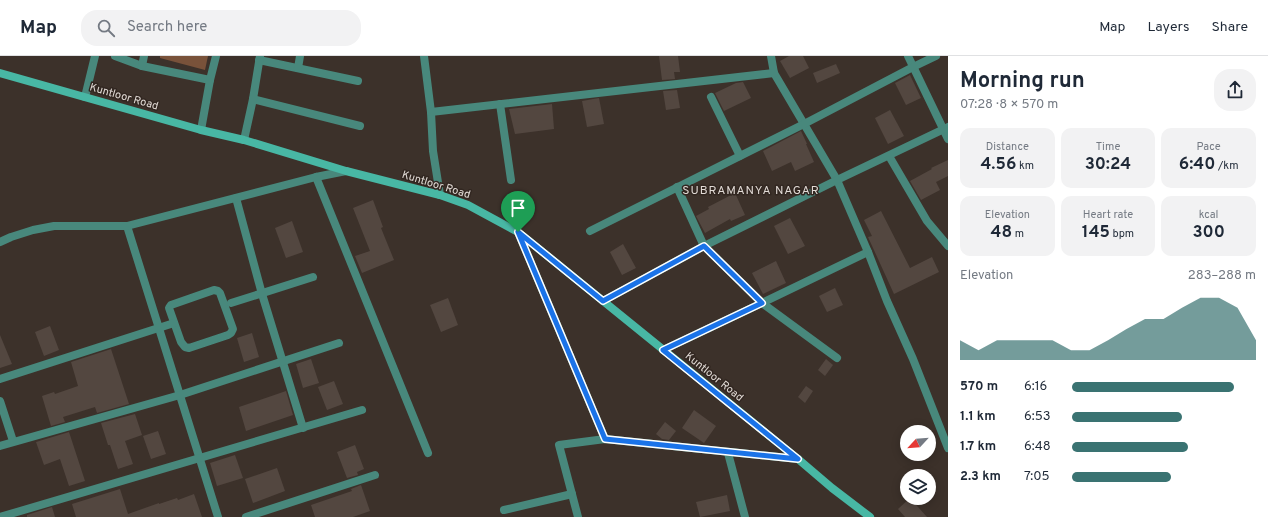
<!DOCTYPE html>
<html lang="en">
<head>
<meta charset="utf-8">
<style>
  body { margin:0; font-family:Overpass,sans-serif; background:#f2f2f3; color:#1f2937; height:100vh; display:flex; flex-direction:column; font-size:15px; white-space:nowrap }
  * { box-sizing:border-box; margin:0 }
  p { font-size:13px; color:#747a83 }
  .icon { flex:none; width:22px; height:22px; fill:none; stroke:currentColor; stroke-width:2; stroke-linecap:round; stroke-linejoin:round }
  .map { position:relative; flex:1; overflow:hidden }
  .drawer { display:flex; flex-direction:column; background:#fff; width:320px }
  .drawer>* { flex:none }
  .needle { width:26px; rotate:244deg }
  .controls { position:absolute; left:900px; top:369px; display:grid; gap:8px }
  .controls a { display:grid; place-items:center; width:36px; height:36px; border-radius:50%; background:#fff; box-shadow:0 2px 10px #0003; font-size:20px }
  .pin { position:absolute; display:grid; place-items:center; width:34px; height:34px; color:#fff; margin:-41px -17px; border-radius:50% 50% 50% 0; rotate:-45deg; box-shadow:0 0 4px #0007 }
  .pin .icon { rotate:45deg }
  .round { display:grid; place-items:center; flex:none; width:42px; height:42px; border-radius:16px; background:#f2f2f3 }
  .headline { display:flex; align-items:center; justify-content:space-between; height:68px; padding:0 12px }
  h1 { font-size:22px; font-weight:700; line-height:30px }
  .figures { display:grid; grid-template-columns:repeat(3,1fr); gap:6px; height:68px; padding:4px 12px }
  .figures div { display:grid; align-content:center; border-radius:10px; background:#f2f2f3; text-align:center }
  .figures b { font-size:17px; font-weight:700 }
  .figures small { font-size:11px; font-weight:400 }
  .figures p { font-size:11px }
  .chart { height:112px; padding:8px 12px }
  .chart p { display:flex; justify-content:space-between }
  .chart svg { width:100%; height:72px; margin-top:4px; fill:#3a7372; opacity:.7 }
  ul { padding:0 12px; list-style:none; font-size:13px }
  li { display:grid; grid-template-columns:64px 48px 1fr; align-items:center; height:30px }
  li i { height:10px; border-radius:5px; background:#3a7372 }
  header { display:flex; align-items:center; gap:24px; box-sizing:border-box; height:56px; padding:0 20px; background:#fff; border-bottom:1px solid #e0e1e3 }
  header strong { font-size:19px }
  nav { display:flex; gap:22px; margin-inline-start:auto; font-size:14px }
  .search { width:280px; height:36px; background:#f2f2f3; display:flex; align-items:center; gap:10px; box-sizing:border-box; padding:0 14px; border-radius:16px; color:#747a83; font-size:15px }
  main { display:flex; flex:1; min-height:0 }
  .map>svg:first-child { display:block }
  .green { fill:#79523a }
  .building { fill:#534740 }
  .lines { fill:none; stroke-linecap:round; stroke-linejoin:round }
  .street { stroke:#48887c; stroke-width:8 }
  .secondary { stroke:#48b7a4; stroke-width:8 }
  .route-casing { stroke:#fff; stroke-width:8 }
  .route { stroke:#1a73e8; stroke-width:5 }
  .labels { text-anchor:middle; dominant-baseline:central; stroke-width:3; stroke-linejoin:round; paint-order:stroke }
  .street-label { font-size:11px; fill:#e2dbd6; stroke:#322721 }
  .neighbourhood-label { font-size:12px; letter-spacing:1px; fill:#e2dbd6; stroke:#322721 }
</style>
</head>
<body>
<header>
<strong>Map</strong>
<div class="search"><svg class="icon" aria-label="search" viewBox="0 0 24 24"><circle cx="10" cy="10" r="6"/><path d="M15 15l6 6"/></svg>Search here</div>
<nav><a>Map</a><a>Layers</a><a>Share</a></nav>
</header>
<main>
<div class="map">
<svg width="948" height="461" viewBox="0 0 948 461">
  <rect width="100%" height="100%" fill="#3c312a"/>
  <!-- green -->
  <polygon class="green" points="160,0 208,0 205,14 160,2"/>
  <!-- building -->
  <g class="building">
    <polygon points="659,0 678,0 680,16 674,16 675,23 662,24"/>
    <polygon points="789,0 803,0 809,12 790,22 780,5"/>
    <polygon points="836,8 840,17 817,27 813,17"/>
    <polygon points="910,19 921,42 906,49 895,27"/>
    <polygon points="743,26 751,42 724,55 715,37 736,27"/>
    <polygon points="677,34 680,52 666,54 663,35"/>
    <polygon points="599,42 604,68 587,71 582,45"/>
    <polygon points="552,48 554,73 515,78 509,53"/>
    <polygon points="890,54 904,80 888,88 875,62"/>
    <polygon points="801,75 807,88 806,88 814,106 795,115 791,106 772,115 763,95"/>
    <polygon points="948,104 948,120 936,126 940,134 921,144 910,125 932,113 931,112"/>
    <polygon points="735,137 745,159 731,165 730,163 705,177 696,160 709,153 708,151"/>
    <polygon points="373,144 383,171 381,172 394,204 362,217 355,200 370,195 353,152"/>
    <polygon points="881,155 910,212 932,201 939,216 894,238 868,181 872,180 864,164"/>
    <polygon points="790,162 805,190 788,198 774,170"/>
    <polygon points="292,165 303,196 286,202 275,172"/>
    <polygon points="623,188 636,212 622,219 610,196"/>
    <polygon points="776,205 786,227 763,238 752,217"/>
    <polygon points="835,232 843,249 827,256 819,240"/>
    <polygon points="448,242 458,269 441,276 430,249"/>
    <polygon points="50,270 59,294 44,300 35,276"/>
    <polygon points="252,277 259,301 244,306 237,282"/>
    <polygon points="0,279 12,308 0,312"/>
    <polygon points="111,293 129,348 97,357 95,351 63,361 65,366 51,370 42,340 54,336 55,338 78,330 71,306"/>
    <polygon points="311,303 319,327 303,332 296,308"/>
    <polygon points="826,303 833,309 825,320 818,314"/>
    <polygon points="334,325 343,348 327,354 318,331"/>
    <polygon points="806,330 813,335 805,347 798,341"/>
    <polygon points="286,335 293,359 246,375 239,351"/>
    <polygon points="694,354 716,370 704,387 682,372"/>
    <polygon points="135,358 142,379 125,385 133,408 118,413 110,389 108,389 101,367"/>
    <polygon points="665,366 676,375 669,384 662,383 656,378"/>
    <polygon points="158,375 166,398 151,403 143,380"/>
    <polygon points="69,376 85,425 69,430 60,403 44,409 36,386"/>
    <polygon points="355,389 364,413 357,416 358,419 347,422 337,396"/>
    <polygon points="235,399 243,422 217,430 210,407"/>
    <polygon points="277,412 285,435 253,447 245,423"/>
    <polygon points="361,429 370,455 353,461 315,461 311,449 352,435 351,433"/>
    <polygon points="120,433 128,458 159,447 159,448 177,442 178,444 194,438 202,461 76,461 72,448"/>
    <polygon points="727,439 730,455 700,461 696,446"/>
    <polygon points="910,442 927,461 905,461 898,453"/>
    <polygon points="52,451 55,461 27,461 27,459"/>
  </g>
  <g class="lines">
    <!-- street -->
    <g class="street">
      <polyline points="115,0 142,10 210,24"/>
      <polyline points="424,0 431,56 433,95 440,139"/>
      <polyline points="771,0 774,17 837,124 868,196 887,245 913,303 948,392"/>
      <polyline points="908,0 948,83"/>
      <polyline points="259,4 358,25"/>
      <polyline points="142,10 144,0"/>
      <polyline points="298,12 300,0"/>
      <polyline points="85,41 95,0"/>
      <polyline points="711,41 740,100"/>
      <polyline points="253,43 360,70"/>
      <polyline points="500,48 511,124"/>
      <polyline points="431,56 774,17"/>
      <polyline points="201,74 210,24 216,0"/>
      <polyline points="244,84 253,43 260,0"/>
      <polyline points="889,100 927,165 948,190"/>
      <polyline points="316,121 428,397"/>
      <polyline points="677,131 704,190 762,247 837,302"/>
      <polyline points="236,142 262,238 303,372"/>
      <polyline points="127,170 218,461"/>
      <polyline points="590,175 804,68 913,11 936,0"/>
      <polyline points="518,176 605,383"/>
      <polyline points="0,186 11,181 33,174 54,170 127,170 316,121 346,115"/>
      <polygon points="214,234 218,235 220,237 233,273 231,277 228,279 189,292 185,291 181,286 169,252 171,249"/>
      <polyline points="603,245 704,190 837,124 948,71"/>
      <polyline points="231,247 313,221"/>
      <polyline points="663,294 762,247 868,196"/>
      <polyline points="0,323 174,267"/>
      <polyline points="0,345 13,385"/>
      <polyline points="0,390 180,339 339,287"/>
      <polyline points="728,397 745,461"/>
      <polyline points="504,454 572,438"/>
      <polyline points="0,461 362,354"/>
      <polyline points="246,461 375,419"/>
      <polyline points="578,461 559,389 605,383 798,403"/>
    </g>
    <!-- secondary -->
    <polyline class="secondary" points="0,17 201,74 244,84 346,115 440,139 468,149 518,176 798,403 832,432 870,461"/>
  </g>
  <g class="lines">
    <defs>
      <polygon id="route" points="518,176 603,245 704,190 762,247 663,294 798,403 605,383"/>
    </defs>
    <!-- route casing -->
    <use href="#route" class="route-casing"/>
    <!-- route -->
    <use href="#route" class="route"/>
  </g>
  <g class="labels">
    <!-- street labels -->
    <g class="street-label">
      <text transform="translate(124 41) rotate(16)">Kuntloor Road</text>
      <text transform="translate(436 129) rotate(17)">Kuntloor Road</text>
      <text transform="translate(714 321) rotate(39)">Kuntloor Road</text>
    </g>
    <!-- neighbourhood labels -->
    <g class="neighbourhood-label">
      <text x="751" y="135">SUBRAMANYA NAGAR</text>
    </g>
  </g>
</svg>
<div class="controls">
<a><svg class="needle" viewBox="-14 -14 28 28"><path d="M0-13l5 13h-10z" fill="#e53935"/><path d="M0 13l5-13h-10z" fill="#747a83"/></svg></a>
<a><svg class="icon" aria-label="layers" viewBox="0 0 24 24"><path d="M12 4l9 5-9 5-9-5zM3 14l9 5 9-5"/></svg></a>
</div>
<div class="pin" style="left:518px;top:176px;background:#1e9e55"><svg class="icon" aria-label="arrive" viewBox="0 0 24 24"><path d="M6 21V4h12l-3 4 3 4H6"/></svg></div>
</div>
<section class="drawer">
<div class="headline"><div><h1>Morning run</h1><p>07:28 · 8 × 570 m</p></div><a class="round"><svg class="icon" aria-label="share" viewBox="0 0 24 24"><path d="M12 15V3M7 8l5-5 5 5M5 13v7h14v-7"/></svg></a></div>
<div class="figures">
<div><p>Distance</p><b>4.56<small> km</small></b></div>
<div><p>Time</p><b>30:24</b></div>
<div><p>Pace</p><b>6:40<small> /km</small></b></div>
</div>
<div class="figures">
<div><p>Elevation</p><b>48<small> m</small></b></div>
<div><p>Heart rate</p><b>145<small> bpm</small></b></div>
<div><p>kcal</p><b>300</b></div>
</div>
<div class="chart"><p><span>Elevation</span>283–288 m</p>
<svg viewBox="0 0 160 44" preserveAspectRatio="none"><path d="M0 44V32L10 38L20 32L30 32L40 32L50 32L60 38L70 38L80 32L90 25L100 19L110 19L120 12L130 6L140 6L150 12L160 32V44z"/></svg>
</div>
<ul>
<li><b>570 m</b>6:16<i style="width:88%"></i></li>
<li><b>1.1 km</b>6:53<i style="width:60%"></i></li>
<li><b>1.7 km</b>6:48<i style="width:63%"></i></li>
<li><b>2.3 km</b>7:05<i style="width:54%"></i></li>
</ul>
</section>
</main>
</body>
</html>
